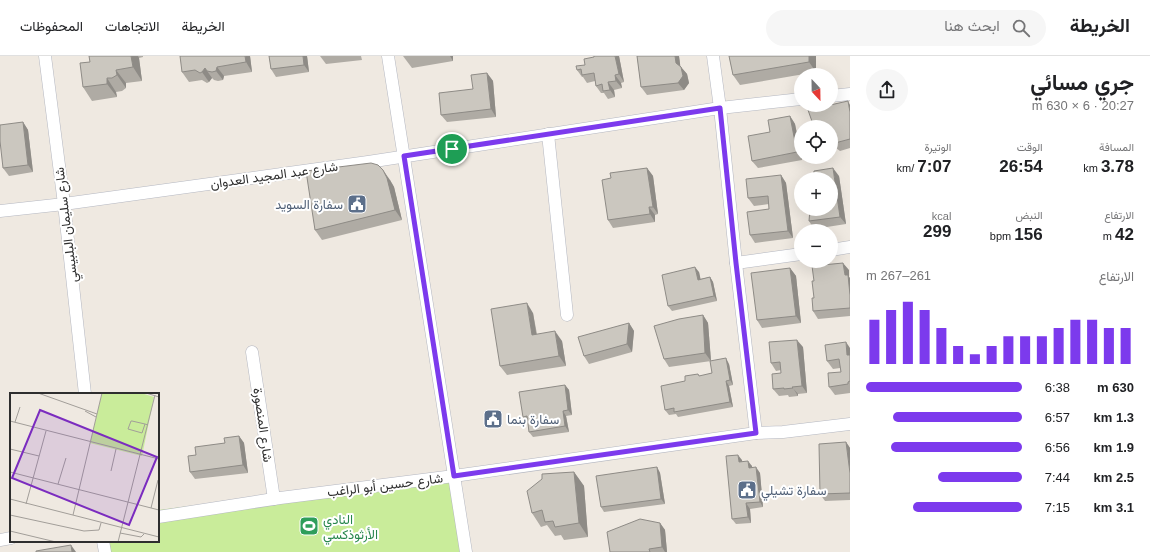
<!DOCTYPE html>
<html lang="ar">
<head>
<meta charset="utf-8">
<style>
  body { margin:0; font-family:Arial,Vazirmatn,sans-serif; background:#f6f6f6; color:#202124; direction:rtl; height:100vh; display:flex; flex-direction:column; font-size:15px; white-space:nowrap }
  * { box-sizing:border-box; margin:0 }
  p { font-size:13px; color:#757577 }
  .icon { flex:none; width:22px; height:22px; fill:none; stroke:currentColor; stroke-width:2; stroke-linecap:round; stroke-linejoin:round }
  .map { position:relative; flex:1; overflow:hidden; direction:ltr }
  .sheet { display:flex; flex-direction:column; background:#fff; width:300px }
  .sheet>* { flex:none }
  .needle { width:26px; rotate:158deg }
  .fabs { position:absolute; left:794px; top:12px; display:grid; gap:8px }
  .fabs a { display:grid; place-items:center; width:44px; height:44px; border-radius:50%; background:#fff; box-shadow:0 4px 16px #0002; font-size:20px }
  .pin { position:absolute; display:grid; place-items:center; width:34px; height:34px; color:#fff; margin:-17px; border:2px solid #fff; border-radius:50%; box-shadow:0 1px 4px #0007 }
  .round { display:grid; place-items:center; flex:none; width:42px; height:42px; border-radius:21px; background:#f6f6f6 }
  .overview { display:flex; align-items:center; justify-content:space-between; height:68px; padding:0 16px }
  h1 { font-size:22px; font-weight:700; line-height:30px }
  .figures { display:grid; grid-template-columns:repeat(3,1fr); gap:6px; height:68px; padding:4px 16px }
  .figures div { display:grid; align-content:center }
  .figures b { font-size:17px; font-weight:700 }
  .figures small { font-size:11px; font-weight:400 }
  .figures p { font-size:11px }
  .chart { height:112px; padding:8px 16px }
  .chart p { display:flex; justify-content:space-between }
  .chart svg { width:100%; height:72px; margin-top:4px; stroke:#7c3aed; stroke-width:6 }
  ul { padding:0 16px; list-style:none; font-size:13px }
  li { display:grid; grid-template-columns:64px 48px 1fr; align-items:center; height:30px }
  li i { height:10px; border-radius:5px; background:#7c3aed }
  header { display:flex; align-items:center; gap:24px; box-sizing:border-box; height:56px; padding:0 20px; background:#fff; border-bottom:1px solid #e0e0e0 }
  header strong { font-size:19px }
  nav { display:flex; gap:22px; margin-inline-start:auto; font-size:14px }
  .search { width:280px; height:36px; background:#f6f6f6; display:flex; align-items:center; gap:10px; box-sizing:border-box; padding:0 14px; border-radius:22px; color:#757577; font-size:15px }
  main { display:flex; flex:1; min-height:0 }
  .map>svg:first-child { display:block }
  .pitch { fill:#c9ec9a }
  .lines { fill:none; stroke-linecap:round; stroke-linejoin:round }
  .street-casing { stroke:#b4b7c1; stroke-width:13 }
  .street { stroke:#fff; stroke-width:12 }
  .wall { fill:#afaba4 }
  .shaded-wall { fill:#8e8b86 }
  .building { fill:#cbc7bf; stroke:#8e8b86 }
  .route-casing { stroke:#fff; stroke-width:8 }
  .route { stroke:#7c3aed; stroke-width:5 }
  .labels { text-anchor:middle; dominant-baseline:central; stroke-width:4; stroke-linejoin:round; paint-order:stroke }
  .street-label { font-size:13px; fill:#2e2e2e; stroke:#fff }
  .service-label { font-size:13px; fill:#4e5e75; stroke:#fff; text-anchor:start }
  .leisure-label { font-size:13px; fill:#27864d; stroke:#fff; text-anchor:start }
  .inset-road { fill:none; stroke:#a29e99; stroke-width:1 }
  .view { fill:#7b2cbf; fill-opacity:0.15; stroke:#7b2cbf; stroke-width:2 }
  .inset-edge { fill:none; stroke:#2e2e2e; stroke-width:2 }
</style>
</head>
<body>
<header>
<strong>الخريطة</strong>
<div class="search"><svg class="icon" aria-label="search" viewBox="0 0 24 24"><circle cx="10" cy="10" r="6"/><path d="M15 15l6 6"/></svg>ابحث هنا</div>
<nav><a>الخريطة</a><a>الاتجاهات</a><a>المحفوظات</a></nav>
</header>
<main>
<section class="sheet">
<div class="overview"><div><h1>جري مسائي</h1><p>20:27 · 6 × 630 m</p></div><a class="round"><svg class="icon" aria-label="share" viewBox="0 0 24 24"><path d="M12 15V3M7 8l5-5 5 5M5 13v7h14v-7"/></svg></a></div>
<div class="figures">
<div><p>المسافة</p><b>3.78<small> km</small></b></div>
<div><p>الوقت</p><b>26:54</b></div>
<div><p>الوتيرة</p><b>7:07<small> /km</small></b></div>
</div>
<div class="figures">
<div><p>الارتفاع</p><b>42<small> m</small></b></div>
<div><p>النبض</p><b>156<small> bpm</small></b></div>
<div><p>kcal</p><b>299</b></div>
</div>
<div class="chart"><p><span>الارتفاع</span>261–267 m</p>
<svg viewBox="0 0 160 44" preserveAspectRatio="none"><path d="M5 44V17M15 44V11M25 44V6M35 44V11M45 44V22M55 44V33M65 44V38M75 44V33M85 44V27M95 44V27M105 44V27M115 44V22M125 44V17M135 44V17M145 44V22M155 44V22"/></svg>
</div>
<ul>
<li><b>630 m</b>6:38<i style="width:100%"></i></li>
<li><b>1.3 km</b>6:57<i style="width:83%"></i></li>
<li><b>1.9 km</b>6:56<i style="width:84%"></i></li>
<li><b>2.5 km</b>7:44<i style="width:54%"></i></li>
<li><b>3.1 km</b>7:15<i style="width:70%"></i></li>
</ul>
</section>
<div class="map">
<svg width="850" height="496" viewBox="0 0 850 496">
  <rect width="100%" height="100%" fill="#efe9e1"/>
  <!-- pitch -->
  <polygon class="pitch" points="451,417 463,496 102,496 100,485 158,485 158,454"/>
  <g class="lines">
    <defs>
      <g id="street">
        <polyline points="45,0 64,148 85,338"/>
        <polyline points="388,0 466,496"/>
        <polyline points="713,0 720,52 736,207 756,377"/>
        <polyline points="831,40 850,38"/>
        <polyline points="548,78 567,259"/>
        <polyline points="0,155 64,148 368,106 720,52 801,43"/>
        <polyline points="831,194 850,191"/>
        <polyline points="736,207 801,198"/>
        <polyline points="252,296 274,443"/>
        <polyline points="158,461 280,442 454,420 756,377 783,376 850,368"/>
        <polyline points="0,484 11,482"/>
        <polyline points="103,485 105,496"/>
      </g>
    </defs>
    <!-- street casing -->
    <use href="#street" class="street-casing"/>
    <!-- street -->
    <use href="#street" class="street"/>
  </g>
  <!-- wall -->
  <g class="wall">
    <polygon points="89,0 143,0 143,1 139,2 142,25 126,27 126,32 122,35 116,36 117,41 92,45 83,31 90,6"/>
    <polygon points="250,0 252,16 224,20 223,24 218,25 214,24 212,22 209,26 207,27 202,24 189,26 182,16"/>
    <polygon points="269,0 307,0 309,16 276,21 271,13"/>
    <polygon points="320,0 361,0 362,4 326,8"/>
    <polygon points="403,0 453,0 453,5 412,12"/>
    <polygon points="619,0 624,26 621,27 622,32 614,34 615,41 608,43 604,37 601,37 596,30 595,25 587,27 583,21 582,21 577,14"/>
    <polygon points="637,0 679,0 680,10 687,18 689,27 684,34 647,39 641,31"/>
    <polygon points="729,0 816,0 816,16 740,29 733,19"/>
    <polygon points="487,17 493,25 496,61 447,66 441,59 473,33"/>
    <polygon points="850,49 850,92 840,95 831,88 831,71"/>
    <polygon points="790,60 795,68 802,104 758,112 752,105 770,76"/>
    <polygon points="23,66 28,74 33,116 9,120 3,112"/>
    <polygon points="647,112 653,120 658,158 655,159 655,166 613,172 608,164 611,122"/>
    <polygon points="781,119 786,127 793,182 755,187 750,179 769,153 769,148 754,150 748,142"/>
    <polygon points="839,120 846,168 814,173 809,165"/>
    <polygon points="390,124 394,131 402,164 322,184 315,174"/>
    <polygon points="790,212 796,220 801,267 762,272 757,264"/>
    <polygon points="849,214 849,221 850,222 850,260 818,263 813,255 814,242"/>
    <polygon points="699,216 700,223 710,221 713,226 717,245 672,255 668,250"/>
    <polygon points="533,257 537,278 562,285 566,310 507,319 500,310"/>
    <polygon points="703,259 708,267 711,305 669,311 664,303"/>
    <polygon points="629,267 634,275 632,296 589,308 584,300"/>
    <polygon points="803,291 807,337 798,338 798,340 789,341 788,339 779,340 773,333 781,317 781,314 776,315 771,307"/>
    <polygon points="850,292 850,337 835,339 829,331 841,316 840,312 833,313 827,305"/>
    <polygon points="729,308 733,329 729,330 733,351 678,361 676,358 669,359 665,354 685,325 712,317"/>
    <polygon points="565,329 569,334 572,359 566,360 569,376 533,381 529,376 528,366 526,366 523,361"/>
    <polygon points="239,380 244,387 248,417 195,423 190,416 196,399 225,387"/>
    <polygon points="846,386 850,392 850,444 825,445 820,438"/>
    <polygon points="742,404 742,406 752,410 752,412 760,417 763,451 750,453 751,467 736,468 732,463"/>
    <polygon points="657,411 660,417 665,448 604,456 601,451"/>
    <polygon points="574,416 584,430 588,481 564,484 561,479 555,480 547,469 541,471 532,457"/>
    <polygon points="660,467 665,474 667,496 610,496"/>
  </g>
  <!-- shaded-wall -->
  <g class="shaded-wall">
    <polygon points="131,0 138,0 139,2 142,25 133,11"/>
    <polygon points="245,0 250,0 252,16 246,6"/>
    <polygon points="303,0 307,0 309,16 304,9"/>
    <polygon points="450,0 453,0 453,5"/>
    <polygon points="615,0 619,0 624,26 619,18"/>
    <polygon points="675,0 679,0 681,15 676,7"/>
    <polygon points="809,0 816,0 816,16 809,6"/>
    <polygon points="217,11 224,20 223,24 216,15"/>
    <polygon points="681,11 687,18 689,27 684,34 678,27"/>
    <polygon points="205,12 212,22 209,26 202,16"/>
    <polygon points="116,14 126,27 126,32 117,19"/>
    <polygon points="487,17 493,25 496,61 491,53"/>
    <polygon points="615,19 621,27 622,32 616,25"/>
    <polygon points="107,22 116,36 117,41 107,28"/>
    <polygon points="608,26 614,34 615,41 610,34"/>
    <polygon points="848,45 850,49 850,56"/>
    <polygon points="790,60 795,68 802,104 797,96"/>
    <polygon points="23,66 28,74 33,116 28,109"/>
    <polygon points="647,112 653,120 658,158 653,151"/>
    <polygon points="833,112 839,120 846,168 840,161"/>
    <polygon points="383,114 390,124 394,131 402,164 395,154"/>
    <polygon points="781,119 786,127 793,182 788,175"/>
    <polygon points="649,151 655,159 655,166 650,158"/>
    <polygon points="843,207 849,214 849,221 850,222 850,239 845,219"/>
    <polygon points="695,211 699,216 702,229 698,224"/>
    <polygon points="790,212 796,220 801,267 796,260"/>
    <polygon points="710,221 713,226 717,245 714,240"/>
    <polygon points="527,247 533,257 538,289 532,279"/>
    <polygon points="703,259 708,267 711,305 705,297"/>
    <polygon points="629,267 634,275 632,296 627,288"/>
    <polygon points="555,275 562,285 566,310 559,300"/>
    <polygon points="797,284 803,291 807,337 802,330"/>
    <polygon points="846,286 850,292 850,303 847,299"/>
    <polygon points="726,302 729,308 733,329 730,324"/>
    <polygon points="726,325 729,330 733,351 730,346"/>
    <polygon points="565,329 569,334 572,359 568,354"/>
    <polygon points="792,331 798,338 798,340 793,332"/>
    <polygon points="563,355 566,360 569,376 565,370"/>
    <polygon points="239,380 244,387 248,417 243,409"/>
    <polygon points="846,386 850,392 850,417"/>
    <polygon points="738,399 742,404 743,411 739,406"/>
    <polygon points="748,405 752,410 753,417 749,412"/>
    <polygon points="657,411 660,417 665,448 661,443"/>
    <polygon points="756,411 760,417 763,451 760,446"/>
    <polygon points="574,416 584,430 588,481 579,467"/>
    <polygon points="746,447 750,453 751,467 748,461"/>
    <polygon points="660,467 665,474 667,496 665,496 662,491"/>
    <polygon points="71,489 76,496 72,496"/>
  </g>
  <!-- building -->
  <g class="building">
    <polygon points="89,0 131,0 133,11 116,14 117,19 112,22 107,22 107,28 83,31 80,7 90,6"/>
    <polygon points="180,0 245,0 246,6 217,11 216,15 212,16 207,15 205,12 202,16 200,17 195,14 182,16"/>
    <polygon points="269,0 303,0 304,9 271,13"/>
    <polygon points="594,0 615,0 619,18 615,19 616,25 608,26 610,34 603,35 602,28 596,30 594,17 582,19 581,13 577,14 576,10 585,9 584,3 594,1"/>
    <polygon points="637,0 675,0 676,7 681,11 683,20 678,27 641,31"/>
    <polygon points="729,0 809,0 809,6 733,19"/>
    <polygon points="487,17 491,53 441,59 439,37 473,33 471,19"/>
    <polygon points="848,45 850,56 850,83 835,87 831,85 831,71 814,71 808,54"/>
    <polygon points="790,60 797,96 752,105 748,80 770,76 768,64"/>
    <polygon points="23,66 28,109 3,112 0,85 0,69"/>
    <polygon points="371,107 378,109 383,114 387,122 395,154 315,174 306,115"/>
    <polygon points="647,112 653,151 649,151 650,158 608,164 602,124 611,122 610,117"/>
    <polygon points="833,112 840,161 809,165 810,153 831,153 831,123 813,123 814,115"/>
    <polygon points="781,119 788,175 750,179 747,156 769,153 768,140 748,142 746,123"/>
    <polygon points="843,207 845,219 848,219 850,239 850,252 813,255 812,242 814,242 812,225 814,225 812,210"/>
    <polygon points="695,211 698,224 710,221 714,240 668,250 662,219"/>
    <polygon points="790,212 796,260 757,264 751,217"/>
    <polygon points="527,247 532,279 555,275 559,300 500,310 491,253"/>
    <polygon points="703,259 705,297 664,303 654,270 679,263"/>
    <polygon points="629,267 627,288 584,300 578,281"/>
    <polygon points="797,284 802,330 792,331 793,332 784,333 784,332 773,333 772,318 781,317 780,306 771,307 769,286"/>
    <polygon points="846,286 847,299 850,299 850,325 848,326 848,328 829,331 828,317 841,316 839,303 827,305 825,289"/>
    <polygon points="726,302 730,324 726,325 730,346 674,356 674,352 665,354 661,330 685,325 685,320 698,318 699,320 712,317 710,305"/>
    <polygon points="565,329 568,354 563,355 565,370 529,376 527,360 523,361 519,336"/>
    <polygon points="239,380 243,409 190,416 188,400 196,399 195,391 225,387 224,382"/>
    <polygon points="846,386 850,417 850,437 820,438 819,388"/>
    <polygon points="738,399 739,406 748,405 749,412 756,411 760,446 746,447 748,461 732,463 726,400"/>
    <polygon points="657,411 661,443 601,451 596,420"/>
    <polygon points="574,416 579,467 555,471 553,465 545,466 542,454 532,457 527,435 542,423 542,418"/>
    <polygon points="640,463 660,467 662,491 649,493 650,496 610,496 607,476"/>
    <polygon points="71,489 72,496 36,496 36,495"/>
  </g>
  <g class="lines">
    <defs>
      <polygon id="route" points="720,52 736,207 756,377 454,420 404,100"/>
    </defs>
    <!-- route casing -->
    <use href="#route" class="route-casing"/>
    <!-- route -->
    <use href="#route" class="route"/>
  </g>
  <!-- icons -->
  <defs>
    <symbol id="civic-square" viewBox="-11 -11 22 22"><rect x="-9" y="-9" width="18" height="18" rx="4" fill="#5c6f8a" stroke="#fff"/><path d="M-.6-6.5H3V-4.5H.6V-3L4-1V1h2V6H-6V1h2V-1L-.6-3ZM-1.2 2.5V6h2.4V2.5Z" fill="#fff"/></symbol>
    <symbol id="stadium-square" viewBox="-11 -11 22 22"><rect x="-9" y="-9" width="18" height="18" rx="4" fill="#2e9e5b" stroke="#fff"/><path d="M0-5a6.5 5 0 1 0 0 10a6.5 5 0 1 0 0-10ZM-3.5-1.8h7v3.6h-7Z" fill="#fff"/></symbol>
  </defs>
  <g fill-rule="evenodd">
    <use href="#civic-square" x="346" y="137" width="22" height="22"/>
    <use href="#civic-square" x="482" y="352" width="22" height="22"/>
    <use href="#civic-square" x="736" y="423" width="22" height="22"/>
    <use href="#stadium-square" x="298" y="459" width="22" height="22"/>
  </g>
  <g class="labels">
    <!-- street labels -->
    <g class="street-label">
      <text transform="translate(274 119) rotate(-8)">شارع عبد المجيد العدوان</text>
      <text transform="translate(66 169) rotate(-97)">شارع سليمان البلبيسي</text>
      <text transform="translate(263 369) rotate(82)">شارع المنصورة</text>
      <text transform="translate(385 429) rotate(-7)">شارع حسين أبو الراغب</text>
    </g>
    <!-- service labels -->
    <g class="service-label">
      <text x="343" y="148" text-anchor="end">سفارة السويد</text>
      <text x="507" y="363">سفارة بنما</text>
      <text x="761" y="434">سفارة تشيلي</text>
    </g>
    <!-- leisure labels -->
    <g class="leisure-label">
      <text x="323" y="463">النادي<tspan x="323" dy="15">الأرثوذكسي</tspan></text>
    </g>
  </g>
  <!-- overview -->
  <g transform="translate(10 337)">
    <rect width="149" height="149" fill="#efe9e1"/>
    <path d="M92 0H131L144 4 132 63 80 50Z" fill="#c9ec9a"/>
    <path class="inset-road" d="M28 0 87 21M136 0 149 4M75 18 86 24M0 28 149 66M5 29 10 14M135 31 132 40 118 36 121 28H122L135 31 138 32M0 56 29 63M101 78 106 56M0 79 149 117M48 91 56 65M0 106 149 144M16 111 36 38M141 115 148 87M0 122 74 138 89 137 91 130M63 122 92 0M0 138 46 149M110 140 131 144 134 141M108 149 145 2"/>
    <path class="view" d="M30 17 147 64 119 132 2 85Z"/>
    <rect width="149" height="149" class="inset-edge"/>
  </g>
</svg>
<div class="fabs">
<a><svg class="needle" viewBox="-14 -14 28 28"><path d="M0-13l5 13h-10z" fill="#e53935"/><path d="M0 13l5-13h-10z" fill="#757577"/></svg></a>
<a><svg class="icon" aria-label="locate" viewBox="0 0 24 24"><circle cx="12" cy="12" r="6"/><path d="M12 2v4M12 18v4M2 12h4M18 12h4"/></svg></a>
<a>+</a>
<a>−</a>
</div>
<div class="pin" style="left:452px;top:93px;background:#1e9e55"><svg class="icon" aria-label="arrive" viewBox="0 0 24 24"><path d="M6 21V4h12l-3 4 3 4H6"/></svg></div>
</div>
</main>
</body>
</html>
